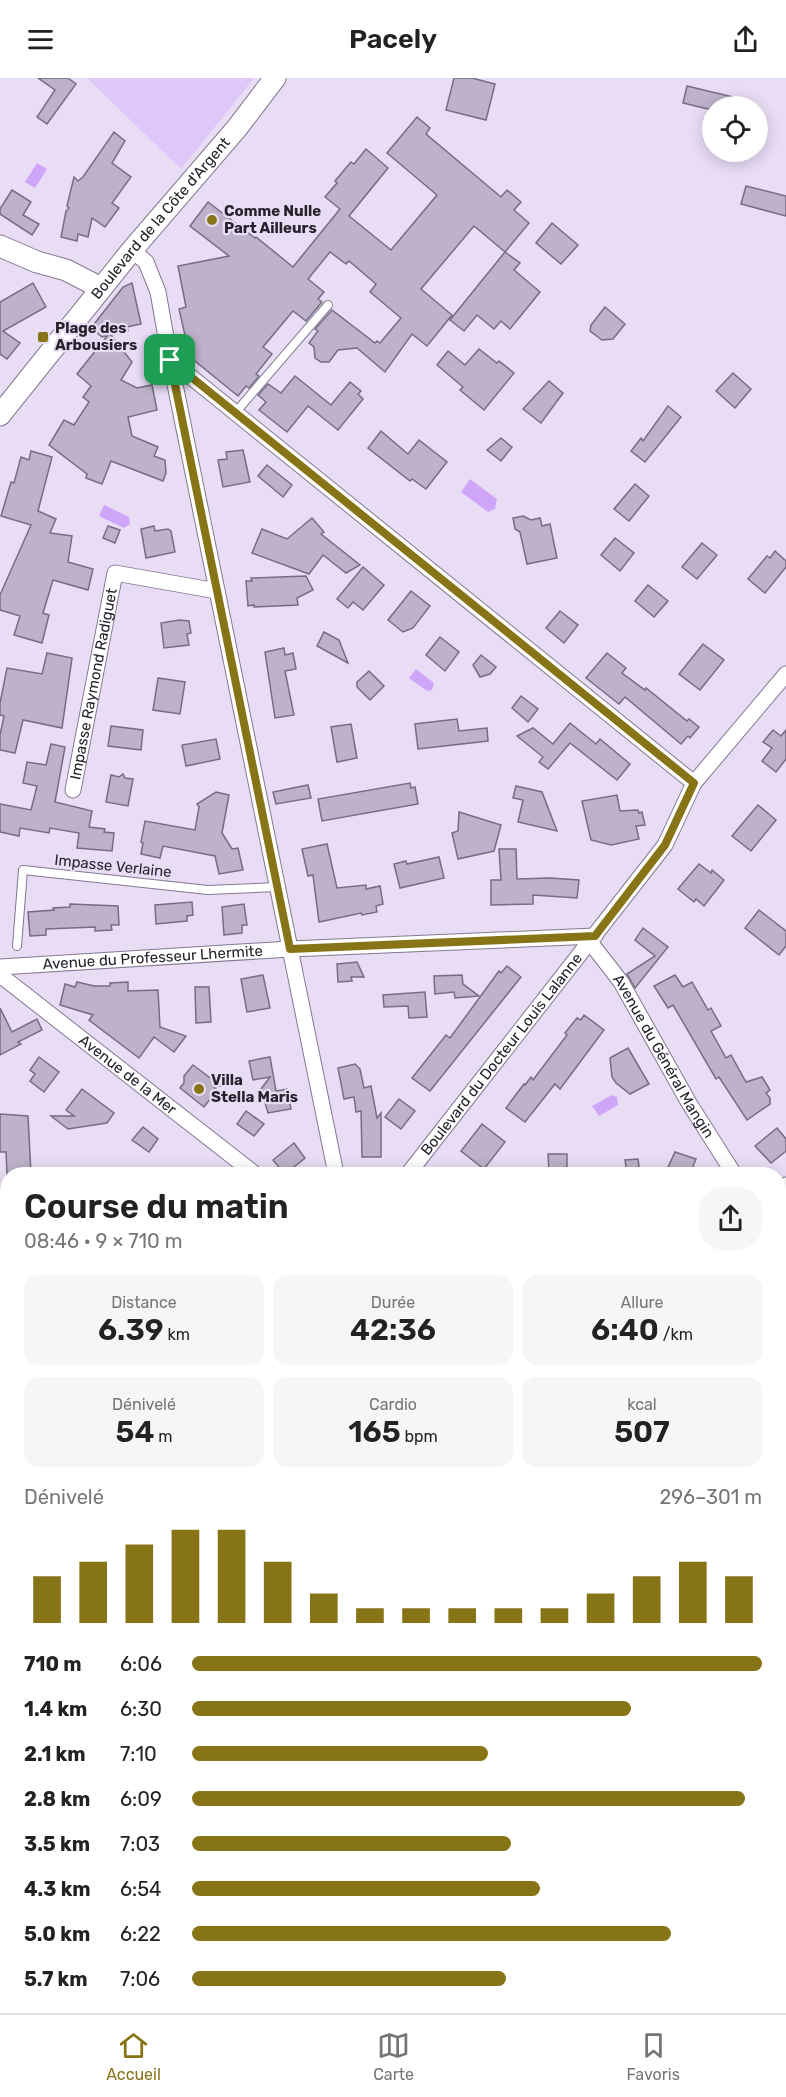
<!DOCTYPE html>
<html lang="fr">
<head>
<meta charset="utf-8">
<style>
  body { margin:0; font-family:Rubik,sans-serif; background:#f6f6f6; color:#222; height:100vh; display:flex; flex-direction:column; font-size:22px; white-space:nowrap }
  * { box-sizing:border-box; margin:0 }
  p { font-size:20px; color:#767676 }
  .icon { flex:none; width:33px; height:33px; fill:none; stroke:currentColor; stroke-width:2; stroke-linecap:round; stroke-linejoin:round }
  .map { position:relative; flex:1; overflow:hidden }
  .side { position:absolute; left:0px; top:1089px; width:786px; height:846px; display:flex; flex-direction:column; background:#fff; border-radius:24px 24px 0 0; box-shadow:0 3px 15px #0003 }
  .side>* { flex:none }
  .buttons { position:absolute; left:702px; top:18px; display:grid; gap:12px }
  .buttons a { display:grid; place-items:center; width:66px; height:66px; border-radius:50%; background:#fff; box-shadow:0 3px 15px #0003; font-size:30px }
  .pin { position:absolute; display:grid; place-items:center; width:51px; height:51px; color:#fff; margin:-26px; border-radius:12px; box-shadow:0 3px 9px #0006 }
  .round { display:grid; place-items:center; flex:none; width:63px; height:63px; border-radius:24px; background:#f6f6f6 }
  .overview { display:flex; align-items:center; justify-content:space-between; height:102px; padding:0 24px }
  h1 { font-size:33px; font-weight:600; line-height:45px }
  .stats { display:grid; grid-template-columns:repeat(3,1fr); gap:9px; height:102px; padding:6px 24px }
  .stats div { display:grid; align-content:center; border-radius:15px; background:#f6f6f6; text-align:center }
  .stats b { font-size:30px; font-weight:600 }
  .stats small { font-size:16px; font-weight:400 }
  .stats p { font-size:16px }
  .chart { height:168px; padding:12px 24px }
  .chart p { display:flex; justify-content:space-between }
  .chart svg { width:100%; height:108px; margin-top:6px; stroke:#877417; stroke-width:6 }
  ul { padding:0 24px; list-style:none; font-size:20px }
  li { display:grid; grid-template-columns:96px 72px 1fr; align-items:center; height:45px }
  li i { height:15px; border-radius:8px; background:#877417 }
  header { display:flex; justify-content:space-between; align-items:center; height:78px; padding:0 24px; background:#fff; font-size:27px; font-weight:600 }
  .tabs { display:flex; justify-content:space-around; align-items:center; height:84px; border-top:2px solid #e0e0e0; background:#fff; font-size:16px; color:#767676 }
  .tabs a { display:grid; justify-items:center; gap:3px }
  .tabs .current { color:#877417 }
  .map>svg:first-child { display:block }
  .green { fill:#e0c7fa }
  .water { fill:#cfa5f9 }
  .building { fill:#beb2ca; stroke:#776c82; stroke-width:1.5 }
  .lines { fill:none; stroke-linecap:round; stroke-linejoin:round }
  .lane-casing { stroke:#847990; stroke-width:10 }
  .street-casing { stroke:#847990; stroke-width:17 }
  .secondary-casing { stroke:#847990; stroke-width:23 }
  .path { stroke:#938a9c; stroke-width:3; stroke-dasharray:4.5 4.5; stroke-linecap:butt }
  .lane { stroke:#fff; stroke-width:8 }
  .street { stroke:#fff; stroke-width:15 }
  .secondary { stroke:#fff; stroke-width:21 }
  .route-casing { stroke:#fff; stroke-width:12 }
  .route { stroke:#877417; stroke-width:8 }
  .poi-dot { fill:#877417; stroke:#e9ddf6; stroke-width:2 }
  .labels { text-anchor:middle; dominant-baseline:central; stroke-width:4.5; stroke-linejoin:round; paint-order:stroke }
  .poi-label { font-size:15px; font-weight:bold; fill:#27222b; stroke:#e9ddf6; text-anchor:start }
  .street-label { font-size:15px; fill:#27222b; stroke:#e9ddf6 }
</style>
</head>
<body>
<header><svg class="icon" aria-label="menu" viewBox="0 0 24 24"><path d="M4 6h16M4 12h16M4 18h16"/></svg>Pacely<svg class="icon" aria-label="share" viewBox="0 0 24 24"><path d="M12 15V3M7 8l5-5 5 5M5 13v7h14v-7"/></svg></header>
<div class="map">
<svg width="786" height="1935" viewBox="0 0 786 1935">
  <rect width="100%" height="100%" fill="#e9ddf6"/>
  <!-- green -->
  <g class="green">
    <polygon points="87,0 254,0 181,91"/>
    <polygon points="786,1702 786,1935 534,1935 542,1928 778,1928 778,1709"/>
  </g>
  <!-- water -->
  <g class="water">
    <polygon points="37,85 47,91 35,110 25,104"/>
    <polygon points="470,401 497,421 495,431 488,434 461,414"/>
    <polygon points="104,427 129,439 130,446 124,450 99,438"/>
    <polygon points="416,591 434,605 432,612 427,613 409,600"/>
    <polygon points="612,1017 617,1019 618,1027 599,1038 592,1028"/>
  </g>
  <!-- building -->
  <g class="building">
    <polygon points="38,0 68,0 76,6 47,46 37,39 55,12"/>
    <polygon points="454,0 472,0 495,6 486,42 446,32"/>
    <polygon points="687,8 750,23 750,28 712,28 712,32 683,25"/>
    <polygon points="417,39 430,50 426,56 501,119 507,112 521,124 514,132 529,145 505,174 474,148 421,211 452,237 427,268 412,256 385,294 357,270 338,272 329,284 321,284 315,280 314,269 309,265 318,253 315,251 332,232 375,265 377,263 380,265 401,240 370,214 376,206 349,183 346,186 330,174 308,201 324,214 318,221 322,224 306,243 293,233 263,269 272,276 256,296 259,298 249,310 246,308 238,318 190,279 179,231 186,229 178,188 229,178 190,148 208,124 255,160 256,159 293,189 340,131 325,119 337,105 335,103 351,84 354,86 366,71 388,90 349,138 391,172 437,117 387,75"/>
    <polygon points="114,54 125,63 112,85 131,99 112,125 119,130 105,149 92,140 88,159 78,156 77,163 61,159 66,133 69,130 67,128 74,99 78,103 83,99"/>
    <polygon points="746,108 786,118 786,138 741,126"/>
    <polygon points="12,112 31,124 23,137 39,146 32,157 0,136 0,131"/>
    <polygon points="552,145 578,167 561,186 536,165"/>
    <polygon points="505,174 520,185 514,192 540,214 510,251 501,243 494,251 477,237 464,253 450,242"/>
    <polygon points="33,205 46,229 3,253 20,265 7,281 0,276 0,224"/>
    <polygon points="132,205 141,246 127,249 128,253 111,257 132,284 121,302 137,310 152,307 157,332 128,339 132,358 158,369 154,378 165,382 166,395 163,403 111,383 102,406 86,400 87,396 49,367 64,342 74,347 89,324 83,319 91,308 77,296 108,257 102,259 91,250 123,209"/>
    <polygon points="605,229 625,246 613,261 602,262 590,253 591,247"/>
    <polygon points="479,271 497,285 499,283 514,295 484,332 460,312 463,309 437,287 448,273 465,287"/>
    <polygon points="733,295 751,311 735,330 716,313"/>
    <polygon points="295,298 331,327 350,304 361,313 358,316 363,321 338,352 308,328 287,354 259,332 266,324 258,317 268,306 281,315"/>
    <polygon points="549,303 563,315 541,345 523,331"/>
    <polygon points="668,328 681,339 645,384 631,373 641,360 643,363"/>
    <polygon points="381,353 408,376 419,362 447,384 426,411 412,401 410,403 368,370"/>
    <polygon points="501,360 512,369 501,383 487,372"/>
    <polygon points="243,372 250,404 223,409 218,382 227,381 226,374"/>
    <polygon points="31,373 52,379 38,433 56,441 50,455 72,458 68,484 93,491 88,512 53,502 43,535 49,537 42,565 14,557 20,538 0,532 0,517 31,447 1,438 11,404 14,405 21,379 29,382"/>
    <polygon points="267,387 292,407 283,419 258,398"/>
    <polygon points="635,406 649,418 629,443 614,431"/>
    <polygon points="523,438 531,442 540,440 542,448 550,446 557,480 527,486 520,454 515,451 513,440"/>
    <polygon points="312,440 324,454 321,456 360,487 346,495 323,477 309,496 252,475 262,451 287,461"/>
    <polygon points="108,448 120,452 115,465 103,460"/>
    <polygon points="154,448 155,453 168,451 171,453 175,474 146,480 141,451"/>
    <polygon points="615,460 634,475 620,493 601,477"/>
    <polygon points="702,465 717,477 697,501 682,489"/>
    <polygon points="775,473 786,483 786,489 765,515 748,501 767,478 770,480"/>
    <polygon points="363,489 384,507 363,532 353,524 348,530 337,521"/>
    <polygon points="306,498 313,512 297,520 298,527 254,529 254,527 248,528 246,503 252,503 251,500"/>
    <polygon points="648,507 668,523 654,539 635,523"/>
    <polygon points="411,513 430,528 413,550 403,554 388,542"/>
    <polygon points="560,533 578,547 564,565 546,550"/>
    <polygon points="179,542 189,543 191,555 187,556 189,567 164,570 161,545"/>
    <polygon points="324,554 339,562 348,585 317,568"/>
    <polygon points="440,559 459,574 445,593 426,577"/>
    <polygon points="703,566 724,582 700,612 679,596"/>
    <polygon points="284,570 285,577 293,575 296,591 285,593 294,637 275,640 265,574"/>
    <polygon points="47,575 72,580 62,650 23,642 15,675 0,672 0,657 4,638 0,637 0,625 7,590 42,596"/>
    <polygon points="607,575 626,590 622,595 645,612 646,610 687,643 689,641 699,649 690,660 688,658 681,666 625,619 619,626 586,600"/>
    <polygon points="481,577 496,589 490,596 480,599 473,587"/>
    <polygon points="369,593 384,608 370,622 357,609 357,604"/>
    <polygon points="158,600 185,604 180,636 153,632"/>
    <polygon points="521,618 538,631 528,644 512,630"/>
    <polygon points="457,641 459,653 487,650 488,663 418,671 415,646"/>
    <polygon points="570,645 596,666 600,661 630,686 617,702 570,665 548,691 539,684 543,679 517,658 533,650 553,666"/>
    <polygon points="351,646 357,680 337,684 331,649"/>
    <polygon points="111,648 143,652 141,672 108,668"/>
    <polygon points="773,652 781,658 786,652 786,681 776,694 762,683 772,670 763,664"/>
    <polygon points="216,661 220,681 186,688 182,667"/>
    <polygon points="51,666 65,669 55,724 92,733 89,749 105,751 104,754 114,755 112,773 77,770 79,755 50,750 49,755 20,750 19,758 0,754 0,726 31,732 37,708 23,705 27,684 46,687"/>
    <polygon points="123,696 125,700 133,701 128,728 106,724 111,697 119,699"/>
    <polygon points="410,705 411,710 415,709 418,726 322,743 318,721"/>
    <polygon points="308,707 311,720 276,726 273,714"/>
    <polygon points="516,708 542,714 557,753 518,744 523,722 513,720"/>
    <polygon points="216,714 229,717 222,755 232,771 238,770 243,792 219,796 215,778 163,768 160,780 141,776 143,765 141,764 145,743 195,752 199,729 197,726"/>
    <polygon points="617,717 620,733 638,732 639,735 642,734 645,747 636,748 639,761 611,767 591,762 582,723"/>
    <polygon points="758,727 776,742 751,773 732,758"/>
    <polygon points="459,734 501,747 494,773 458,781 452,755 458,753"/>
    <polygon points="327,766 337,810 366,807 366,811 380,808 383,826 376,828 377,834 362,837 361,835 319,844 313,797 308,798 302,771"/>
    <polygon points="499,771 516,771 517,801 550,800 579,802 577,820 533,817 533,826 491,827 491,802 501,802"/>
    <polygon points="439,779 444,800 400,810 394,786 406,783 407,786"/>
    <polygon points="699,786 711,795 712,792 724,802 704,828 696,821 694,824 678,811"/>
    <polygon points="192,824 193,837 187,838 187,843 156,846 155,827"/>
    <polygon points="70,826 118,828 119,847 111,847 112,852 95,853 95,849 46,851 46,857 30,858 28,834 54,832 53,830 70,829"/>
    <polygon points="244,826 247,847 242,847 242,855 224,857 222,829"/>
    <polygon points="759,832 786,853 786,868 779,877 745,850"/>
    <polygon points="643,850 668,869 635,910 627,896 655,878 635,862"/>
    <polygon points="357,884 364,899 351,899 352,903 338,904 337,886"/>
    <polygon points="507,888 521,899 430,1013 412,1000 446,957 450,960 499,893 501,895"/>
    <polygon points="263,897 270,930 247,934 241,901"/>
    <polygon points="462,897 463,906 479,918 455,920 454,914 435,916 434,898"/>
    <polygon points="675,897 683,909 692,904 708,932 711,930 721,948 711,953 726,980 731,977 746,1004 762,999 770,1012 766,1015 770,1020 770,1026 747,1042 719,999 716,1001 673,927 668,930 654,908"/>
    <polygon points="77,904 94,908 110,908 110,905 128,904 128,913 158,912 160,949 186,958 174,974 154,959 139,980 89,942 93,937 60,927 65,906 75,909"/>
    <polygon points="195,909 209,909 211,944 196,945"/>
    <polygon points="425,914 427,939 409,940 408,928 384,929 383,917"/>
    <polygon points="0,930 12,954 37,941 42,952 18,964 21,966 0,977"/>
    <polygon points="584,937 604,952 560,1011 555,1006 525,1044 506,1030 524,1006 525,1007 531,999 533,1002 567,957 565,955 577,940 581,942"/>
    <polygon points="628,970 649,1006 630,1016 616,1005 612,999 610,980"/>
    <polygon points="39,979 59,994 44,1014 30,1003 35,996 30,992"/>
    <polygon points="270,979 276,1013 287,1011 291,1031 268,1035 261,1011 270,999 253,1002 249,983"/>
    <polygon points="355,986 360,991 364,1010 371,1008 377,1040 381,1035 381,1079 362,1079 361,1033 356,1034 354,1019 344,1021 338,990"/>
    <polygon points="193,987 221,1008 214,1009 217,1012 204,1029 180,1010 184,1005 184,998"/>
    <polygon points="82,1011 114,1035 107,1045 68,1051 51,1038 74,1038 66,1032"/>
    <polygon points="399,1021 415,1033 401,1051 385,1039"/>
    <polygon points="246,1033 264,1046 254,1058 237,1046"/>
    <polygon points="0,1036 28,1038 31,1096 7,1096 6,1074 0,1074"/>
    <polygon points="482,1046 505,1064 484,1091 461,1073"/>
    <polygon points="143,1049 158,1061 149,1074 132,1062"/>
    <polygon points="777,1050 786,1061 786,1073 771,1085 755,1068"/>
    <polygon points="294,1065 305,1080 285,1096 273,1082"/>
    <polygon points="675,1074 696,1081 690,1096 665,1096"/>
    <polygon points="548,1076 567,1076 567,1096 549,1095"/>
    <polygon points="638,1081 640,1096 627,1096 625,1082"/>
  </g>
  <g class="lines">
    <defs>
      <g id="lane">
        <polyline points="235,335 328,227"/>
        <polyline points="17,868 23,792 208,812 276,809"/>
      </g>
      <g id="street">
        <polyline points="132,172 146,184 158,214 170,282 336,1096"/>
        <polyline points="170,282 694,705"/>
        <path id="s1" d="M73 712 115 495 217 513"/>
        <path id="s2" d="M590 864 621 904 689 1025 734 1096"/>
        <path id="s3" d="M0 889 290 871 595 858"/>
        <path id="s4" d="M0 897 255 1096"/>
        <path id="s5" d="M408 1096 665 767 694 705 786 596"/>
        <polyline points="778,1113 786,1107"/>
        <polyline points="778,1137 786,1143"/>
        <polyline points="0,1203 8,1202"/>
        <polyline points="778,1467 786,1460"/>
        <polyline points="778,1493 786,1499"/>
        <polyline points="0,1617 8,1608"/>
        <polyline points="0,1629 8,1643"/>
        <polyline points="0,1666 8,1653"/>
        <polyline points="0,1699 8,1722"/>
        <polyline points="23,1935 26,1928"/>
        <polyline points="246,1935 254,1928"/>
      </g>
      <g id="secondary">
        <polyline points="0,168 37,184 66,192 101,210"/>
        <path id="s6" d="M0 337 132 172 237 50 275 0"/>
      </g>
    </defs>
    <!-- lane casing -->
    <use href="#lane" class="lane-casing"/>
    <!-- street casing -->
    <use href="#street" class="street-casing"/>
    <!-- secondary casing -->
    <use href="#secondary" class="secondary-casing"/>
    <!-- path -->
    <g class="path">
      <polyline points="778,1855 786,1845"/>
      <polyline points="562,1928 569,1935"/>
      <polyline points="718,1935 724,1928"/>
    </g>
    <!-- lane -->
    <use href="#lane" class="lane"/>
    <!-- street -->
    <use href="#street" class="street"/>
    <!-- secondary -->
    <use href="#secondary" class="secondary"/>
  </g>
  <g class="lines">
    <defs>
      <polygon id="route" points="170,282 694,705 665,767 595,858 290,871"/>
    </defs>
    <!-- route casing -->
    <use href="#route" class="route-casing"/>
    <!-- route -->
    <use href="#route" class="route"/>
  </g>
  <!-- markers -->
  <g class="poi-dot">
    <circle cx="212" cy="142" r="6"/>
    <rect x="37" y="253" width="12" height="12" rx="3"/>
    <circle cx="199" cy="1011" r="6"/>
  </g>
  <g class="labels">
    <!-- poi labels -->
    <g class="poi-label">
      <text x="224" y="133">Comme Nulle<tspan x="224" dy="17">Part Ailleurs</tspan></text>
      <text x="55" y="250">Plage des<tspan x="55" dy="17">Arbousiers</tspan></text>
      <text x="211" y="1002">Villa<tspan x="211" dy="17">Stella Maris</tspan></text>
    </g>
    <!-- street labels -->
    <g class="street-label">
      <text stroke="none"><textPath href="#s6" startOffset="254">Boulevard de la Côte d'Argent</textPath></text>
      <text stroke="none"><textPath href="#s1" startOffset="108">Impasse Raymond Radiguet</textPath></text>
      <text transform="translate(113 788) rotate(6)">Impasse Verlaine</text>
      <text stroke="none"><textPath href="#s3" startOffset="153">Avenue du Professeur Lhermite</textPath></text>
      <text stroke="none"><textPath href="#s5" startOffset="152">Boulevard du Docteur Louis Lalanne</textPath></text>
      <text stroke="none"><textPath href="#s2" startOffset="136">Avenue du Général Mangin</textPath></text>
      <text stroke="none"><textPath href="#s4" startOffset="162">Avenue de la Mer</textPath></text>
    </g>
  </g>
</svg>
<div class="buttons">
<a><svg class="icon" aria-label="locate" viewBox="0 0 24 24"><circle cx="12" cy="12" r="6"/><path d="M12 2v4M12 18v4M2 12h4M18 12h4"/></svg></a>
</div>
<div class="pin" style="left:170px;top:282px;background:#1e9e55"><svg class="icon" aria-label="arrive" viewBox="0 0 24 24"><path d="M6 21V4h12l-3 4 3 4H6"/></svg></div>
<section class="side">
<div class="overview"><div><h1>Course du matin</h1><p>08:46 · 9 × 710 m</p></div><a class="round"><svg class="icon" aria-label="share" viewBox="0 0 24 24"><path d="M12 15V3M7 8l5-5 5 5M5 13v7h14v-7"/></svg></a></div>
<div class="stats">
<div><p>Distance</p><b>6.39<small> km</small></b></div>
<div><p>Durée</p><b>42:36</b></div>
<div><p>Allure</p><b>6:40<small> /km</small></b></div>
</div>
<div class="stats">
<div><p>Dénivelé</p><b>54<small> m</small></b></div>
<div><p>Cardio</p><b>165<small> bpm</small></b></div>
<div><p>kcal</p><b>507</b></div>
</div>
<div class="chart"><p><span>Dénivelé</span>296–301 m</p>
<svg viewBox="0 0 160 44" preserveAspectRatio="none"><path d="M5 44V25M15 44V19M25 44V12M35 44V6M45 44V6M55 44V19M65 44V32M75 44V38M85 44V38M95 44V38M105 44V38M115 44V38M125 44V32M135 44V25M145 44V19M155 44V25"/></svg>
</div>
<ul>
<li><b>710 m</b>6:06<i style="width:100%"></i></li>
<li><b>1.4 km</b>6:30<i style="width:77%"></i></li>
<li><b>2.1 km</b>7:10<i style="width:52%"></i></li>
<li><b>2.8 km</b>6:09<i style="width:97%"></i></li>
<li><b>3.5 km</b>7:03<i style="width:56%"></i></li>
<li><b>4.3 km</b>6:54<i style="width:61%"></i></li>
<li><b>5.0 km</b>6:22<i style="width:84%"></i></li>
<li><b>5.7 km</b>7:06<i style="width:55%"></i></li>
</ul>
</section>
</div>
<nav class="tabs">
<a class="current"><svg class="icon" aria-label="home" viewBox="0 0 24 24"><path d="M3 11l9-7 9 7M6 9v11h12V9"/></svg>Accueil</a>
<a><svg class="icon" aria-label="map" viewBox="0 0 24 24"><path d="M3 6l6-2 6 2 6-2v14l-6 2-6-2-6 2zM9 4v14M15 6v14"/></svg>Carte</a>
<a><svg class="icon" aria-label="saved" viewBox="0 0 24 24"><path d="M7 4h10v16l-5-4-5 4z"/></svg>Favoris</a>
</nav>
</body>
</html>
